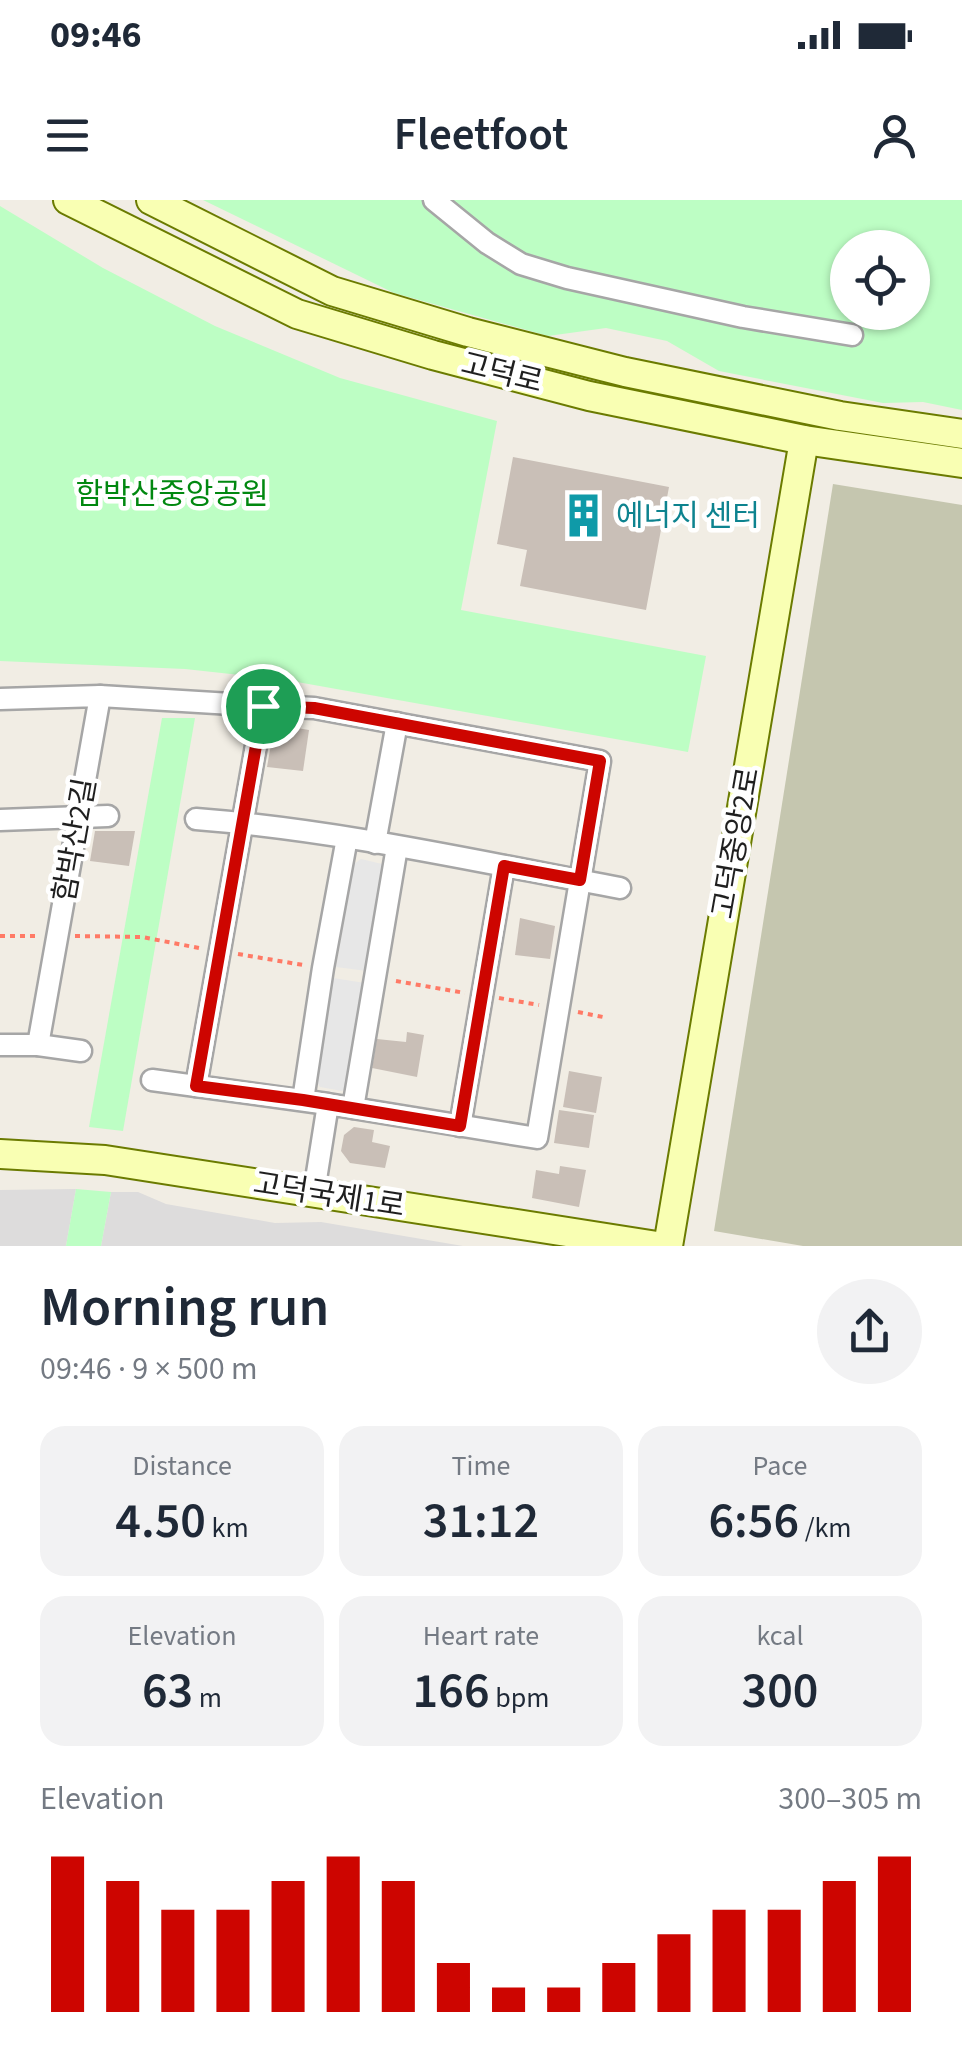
<!DOCTYPE html>
<html lang="en">
<head>
<meta charset="utf-8">
<style>
  body { margin:0; font-family:"Source Sans 3","Noto Sans KR",sans-serif; background:#f2f2f3; color:#1f2937; height:100vh; display:flex; flex-direction:column; font-size:38px; white-space:nowrap }
  * { box-sizing:border-box; margin:0 }
  p { font-size:32px; color:#747a83 }
  .icon { flex:none; width:55px; height:55px; fill:none; stroke:currentColor; stroke-width:2; stroke-linecap:round; stroke-linejoin:round }
  .map { position:relative; height:1046px; overflow:hidden }
  .side { display:flex; flex-direction:column; background:#fff; flex:1 }
  .side>* { flex:none }
  .tools { position:absolute; left:830px; top:30px; display:grid; gap:20px }
  .tools a { display:grid; place-items:center; width:100px; height:100px; border-radius:50%; background:#fff; box-shadow:0 2px 8px #0004; font-size:50px }
  .pin { position:absolute; display:grid; place-items:center; width:85px; height:85px; color:#fff; margin:-42px; border:5px solid #fff; border-radius:50%; box-shadow:0 2px 10px #0007 }
  .round { display:grid; place-items:center; flex:none; width:105px; height:105px; border-radius:52px; background:#f2f2f3 }
  .headline { display:flex; align-items:center; justify-content:space-between; height:170px; padding:0 40px }
  h1 { font-size:55px; font-weight:600; line-height:75px }
  .metrics { display:grid; grid-template-columns:repeat(3,1fr); gap:15px; height:170px; padding:10px 40px }
  .metrics div { display:grid; align-content:center; border-radius:25px; background:#f2f2f3; text-align:center }
  .metrics b { font-size:50px; font-weight:600 }
  .metrics small { font-size:28px; font-weight:400 }
  .metrics p { font-size:28px }
  .chart { height:280px; padding:20px 40px }
  .chart p { display:flex; justify-content:space-between }
  .chart svg { width:100%; height:180px; margin-top:10px; stroke:#cd0500; stroke-width:6 }
  .status { display:flex; justify-content:space-between; align-items:center; height:70px; padding:0 50px; background:#fff; direction:ltr }
  .status svg { height:28px; fill:currentColor }
  header { display:flex; justify-content:space-between; align-items:center; height:130px; padding:0 40px; background:#fff; font-size:45px; font-weight:600 }
  .map>svg:first-child { display:block }
  .residential { fill:#dddcdc }
  .construction { fill:#c5c6af }
  .park { fill:#bdfec4; fill-rule:evenodd }
  .parking { fill:#e7e7e7 }
  .building { fill:#c9bfb7 }
  .lines { fill:none; stroke-linecap:round; stroke-linejoin:round }
  .street-casing { stroke:#a6a6a6; stroke-width:25 }
  .secondary-casing { stroke:#6b7b00; stroke-width:32 }
  .path { stroke:#ff7a66; stroke-width:4; stroke-dasharray:5 5; stroke-linecap:butt }
  .street { stroke:#fff; stroke-width:20 }
  .secondary { stroke:#f9ffb3; stroke-width:28 }
  .route-casing { stroke:#fff; stroke-width:20 }
  .route { stroke:#cd0500; stroke-width:12 }
  .labels { text-anchor:middle; dominant-baseline:central; stroke-width:9; stroke-linejoin:round; paint-order:stroke }
  .street-label { font-size:30px; fill:#1f1f1f; stroke:#fff }
  .park-label { font-size:30px; fill:#018810; stroke:#fff }
  .culture-label { font-size:30px; fill:#0d838f; stroke:#fff; text-anchor:start }
</style>
</head>
<body>
<div class="status"><b>09:46</b><svg viewBox="0 0 49 12"><path d="M0 12V9h3v3zM5 12V6h3v6zM10 12V3h3v9zM15 12V0h3v12zM26 1h20v11H26zM47 4h2v5h-2z"/></svg></div>
<header><svg class="icon" aria-label="menu" viewBox="0 0 24 24"><path d="M4 6h16M4 12h16M4 18h16"/></svg>Fleetfoot<svg class="icon" aria-label="person" viewBox="0 0 24 24"><circle cx="12" cy="8" r="4"/><path d="M4 21q1-7 8-7t8 7"/></svg></header>
<div class="map">
<svg width="962" height="1046" viewBox="0 0 962 1046">
  <rect width="100%" height="100%" fill="#f1ede4"/>
  <!-- residential -->
  <g class="residential">
    <polygon points="76,989 66,1046 0,1046 0,990"/>
    <polygon points="111,992 138,992 166,1004 275,1023 321,1022 463,1046 101,1046"/>
  </g>
  <!-- construction -->
  <polygon class="construction" points="833,284 962,305 962,1046 803,1046 714,1031"/>
  <!-- park -->
  <g class="park">
    <path d="M203 0H962V210L923 202 883 203 719 171 667 141 606 128 548 136 394 93ZM848 48H912V112H848Z"/>
    <polygon points="0,6 103,68 215,126 340,178 497,221 461,410 706,456 688,552 286,480 185,469 0,461"/>
    <polygon points="162,518 195,518 123,931 89,927"/>
    <polygon points="76,989 111,992 101,1046 66,1046"/>
  </g>
  <!-- parking -->
  <g class="parking">
    <polygon points="361,659 382,664 388,669 367,771 336,767 354,664"/>
    <polygon points="333,778 365,783 349,885 342,891 320,887 315,879"/>
  </g>
  <!-- building -->
  <g class="building">
    <polygon points="513,257 669,287 646,410 520,386 527,350 497,344"/>
    <polygon points="285,526 309,530 303,571 267,567 273,533"/>
    <polygon points="95,631 135,631 129,666 90,661"/>
    <polygon points="520,718 555,726 550,759 515,755"/>
    <polygon points="407,832 424,835 417,877 372,868 377,839 406,842"/>
    <polygon points="569,871 602,877 596,913 563,907"/>
    <polygon points="559,910 594,915 589,948 554,943"/>
    <polygon points="354,927 374,930 372,942 390,946 385,968 350,963 341,951 344,935"/>
    <polygon points="560,966 586,970 579,1007 532,998 536,970 559,974"/>
  </g>
  <g class="lines">
    <defs>
      <g id="street">
        <polyline points="434,0 487,43 521,64 567,78 743,117 852,135"/>
        <polyline points="100,496 263,506"/>
        <polyline points="0,499 100,496 38,845 0,845"/>
        <path d="M196 619C339 630 480 662 620 688"/>
        <polyline points="0,620 108,616"/>
        <polyline points="375,643 397,523"/>
        <polyline points="38,845 81,851"/>
        <polyline points="152,880 196,886"/>
        <polyline points="303,900 323,768 347,638"/>
        <polyline points="353,908 397,647"/>
        <polyline points="460,926 504,666"/>
        <polyline points="314,992 328,904 196,886 263,506 314,508 600,561 537,938 328,904"/>
      </g>
      <g id="secondary">
        <polyline points="68,0 297,114 433,155 589,196 804,240 962,263"/>
        <polyline points="151,0 332,91 468,132 625,172 840,216 962,234"/>
        <polyline points="0,954 105,960 657,1046"/>
        <polyline points="668,1046 804,240"/>
      </g>
    </defs>
    <!-- street casing -->
    <use href="#street" class="street-casing"/>
    <!-- secondary casing -->
    <use href="#secondary" class="secondary-casing"/>
    <!-- path -->
    <g class="path">
      <polyline points="0,736 40,736"/>
      <polyline points="75,736 142,737 199,748"/>
      <polyline points="238,754 303,765"/>
      <polyline points="396,781 465,793"/>
      <polyline points="499,798 539,805"/>
      <polyline points="578,812 603,817"/>
    </g>
    <!-- street -->
    <use href="#street" class="street"/>
    <!-- secondary -->
    <use href="#secondary" class="secondary"/>
  </g>
  <g class="lines">
    <defs>
      <polygon id="route" points="263,506 314,508 600,561 580,680 504,666 460,926 303,900 196,886"/>
    </defs>
    <!-- route casing -->
    <use href="#route" class="route-casing"/>
    <!-- route -->
    <use href="#route" class="route"/>
  </g>
  <!-- icons -->
  <defs>
    <symbol id="building-bare" viewBox="-9 -9 18 18"><path d="M-4-6H4V6H1V3H-1V6H-4ZM-2.5-4.3h1.7v1.8h-1.7ZM.8-4.3h1.7v1.8H.8ZM-2.5-1h1.7V.8h-1.7ZM.8-1h1.7V.8H.8Z" fill="#0f9aa8" stroke="#fff" stroke-width="2.5" paint-order="stroke"/></symbol>
  </defs>
  <g fill-rule="evenodd">
    <use href="#building-bare" x="552" y="284" width="63" height="63"/>
  </g>
  <g class="labels">
    <!-- street labels -->
    <g class="street-label">
      <text transform="translate(502 173) rotate(14)">고덕로</text>
      <text transform="translate(75 640) rotate(-80)">함박산2길</text>
      <text transform="translate(736 643) rotate(-80)">고덕중앙2로</text>
      <text transform="translate(329 995) rotate(9)">고덕국제1로</text>
    </g>
    <!-- park labels -->
    <g class="park-label">
      <text x="172" y="294">함박산중앙공원</text>
    </g>
    <!-- culture labels -->
    <g class="culture-label">
      <text x="616" y="316">에너지 센터</text>
    </g>
  </g>
</svg>
<div class="tools">
<a><svg class="icon" aria-label="locate" viewBox="0 0 24 24"><circle cx="12" cy="12" r="6"/><path d="M12 2v4M12 18v4M2 12h4M18 12h4"/></svg></a>
</div>
<div class="pin" style="left:263px;top:506px;background:#1e9e55"><svg class="icon" aria-label="arrive" viewBox="0 0 24 24"><path d="M6 21V4h12l-3 4 3 4H6"/></svg></div>
</div>
<section class="side">
<div class="headline"><div><h1>Morning run</h1><p>09:46 · 9 × 500 m</p></div><a class="round"><svg class="icon" aria-label="share" viewBox="0 0 24 24"><path d="M12 15V3M7 8l5-5 5 5M5 13v7h14v-7"/></svg></a></div>
<div class="metrics">
<div><p>Distance</p><b>4.50<small> km</small></b></div>
<div><p>Time</p><b>31:12</b></div>
<div><p>Pace</p><b>6:56<small> /km</small></b></div>
</div>
<div class="metrics">
<div><p>Elevation</p><b>63<small> m</small></b></div>
<div><p>Heart rate</p><b>166<small> bpm</small></b></div>
<div><p>kcal</p><b>300</b></div>
</div>
<div class="chart"><p><span>Elevation</span>300–305 m</p>
<svg viewBox="0 0 160 44" preserveAspectRatio="none"><path d="M5 44V6M15 44V12M25 44V19M35 44V19M45 44V12M55 44V6M65 44V12M75 44V32M85 44V38M95 44V38M105 44V32M115 44V25M125 44V19M135 44V19M145 44V12M155 44V6"/></svg>
</div>
</section>
</body>
</html>
